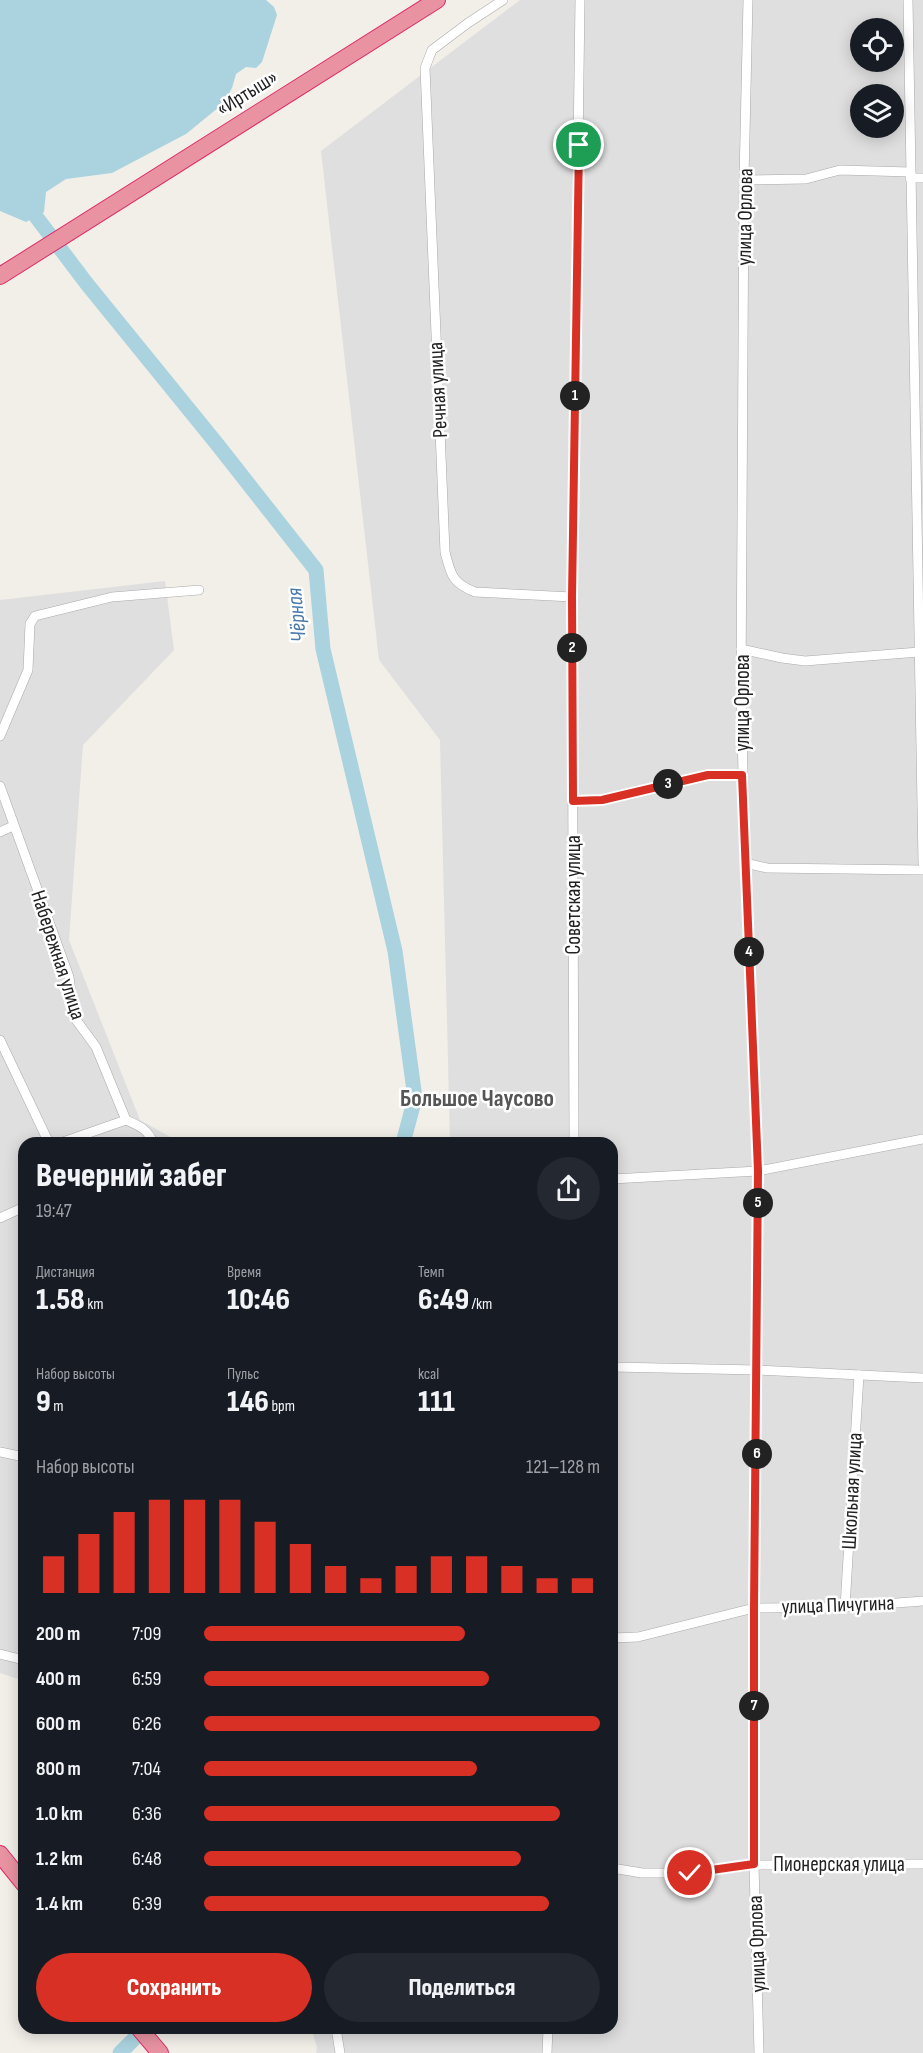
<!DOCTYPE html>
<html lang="ru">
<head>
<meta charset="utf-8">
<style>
  body { margin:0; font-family:"Sofia Sans Condensed",sans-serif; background:#242831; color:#f1f3f6; height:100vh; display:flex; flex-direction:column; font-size:22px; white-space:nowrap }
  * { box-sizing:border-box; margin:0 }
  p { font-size:20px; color:#9ea1a6 }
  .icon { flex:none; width:33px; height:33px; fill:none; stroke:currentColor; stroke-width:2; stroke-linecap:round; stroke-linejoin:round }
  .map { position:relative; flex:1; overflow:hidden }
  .details { position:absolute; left:18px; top:1137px; width:600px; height:897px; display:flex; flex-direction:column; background:#171b24; border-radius:18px; box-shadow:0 3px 15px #0003 }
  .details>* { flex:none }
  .tools { position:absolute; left:850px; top:18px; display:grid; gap:12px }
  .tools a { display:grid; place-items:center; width:54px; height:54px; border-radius:50%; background:#171b24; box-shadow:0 3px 15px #0003; font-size:30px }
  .pin { position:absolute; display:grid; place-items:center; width:51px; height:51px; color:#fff; margin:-26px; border:3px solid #fff; border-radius:50%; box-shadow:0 2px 6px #0007 }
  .km { position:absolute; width:30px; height:30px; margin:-15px; border-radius:50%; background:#222; color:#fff; font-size:16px; line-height:30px; text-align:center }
  .round { display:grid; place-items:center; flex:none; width:63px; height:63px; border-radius:32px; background:#242831 }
  .headline { display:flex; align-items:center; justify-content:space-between; height:102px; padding:0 18px }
  h1 { font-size:33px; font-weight:800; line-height:45px }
  .stats { display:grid; grid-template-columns:repeat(3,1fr); gap:9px; height:102px; padding:6px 18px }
  .stats div { display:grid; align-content:center }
  .stats b { font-size:30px; font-weight:800 }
  .stats small { font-size:16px; font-weight:400 }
  .stats p { font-size:16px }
  .chart { height:168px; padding:12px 18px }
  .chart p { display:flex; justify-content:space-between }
  .chart svg { width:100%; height:108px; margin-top:6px; stroke:#d93025; stroke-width:6 }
  .button { display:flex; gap:12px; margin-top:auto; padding:12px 18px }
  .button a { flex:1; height:69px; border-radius:36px; background:#d93025; color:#fff; font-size:24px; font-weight:800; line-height:69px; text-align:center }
  .button a+a { background:#242831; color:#f1f3f6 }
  ul { padding:0 18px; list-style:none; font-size:20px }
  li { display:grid; grid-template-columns:96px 72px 1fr; align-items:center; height:45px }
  li i { height:15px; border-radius:8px; background:#d93025 }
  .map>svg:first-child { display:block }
  .residential { fill:#e0dfdf; fill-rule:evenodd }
  .water { fill:#aad3df }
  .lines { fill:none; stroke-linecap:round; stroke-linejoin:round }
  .river { stroke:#aad3df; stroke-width:15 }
  .street-casing { stroke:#a9a9a9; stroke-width:10 }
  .highway-casing { stroke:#dc2a67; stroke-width:18 }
  .street { stroke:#fff; stroke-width:9 }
  .highway { stroke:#e892a2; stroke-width:16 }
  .route-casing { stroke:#fff; stroke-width:12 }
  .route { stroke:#d93025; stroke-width:8 }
  .labels { text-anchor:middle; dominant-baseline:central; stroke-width:5; stroke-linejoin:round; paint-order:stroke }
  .street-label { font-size:21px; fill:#222; stroke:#fff }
  .water-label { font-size:22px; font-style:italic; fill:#4a7aab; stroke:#fff }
  .quarter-label { font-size:24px; font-weight:bold; fill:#555; stroke:#fff }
</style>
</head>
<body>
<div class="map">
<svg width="923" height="2053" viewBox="0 0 923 2053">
  <rect width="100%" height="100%" fill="#f2efe9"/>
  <!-- residential -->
  <g class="residential">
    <path d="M520 0H923V2053H316L317 2047 311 2028H612V1143H450L440 740 379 660 321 151ZM861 28H894V62H861ZM861 94H894V128H861Z"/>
    <polygon points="165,581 174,650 83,745 69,940 140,1120 181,1143 24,1143 24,1681 0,1673 0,600"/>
  </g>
  <!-- water -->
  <polygon class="water" points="0,0 266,0 274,7 277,15 262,62 256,68 246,67 236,74 232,88 224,103 186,134 112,173 66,179 46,192 44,212 26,222 0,211"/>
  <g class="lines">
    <!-- river -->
    <g class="river">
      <polyline points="0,184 28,206 87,284 217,444 316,570 323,649 395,951 415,1098 403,1143"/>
      <polyline points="120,2053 145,2028"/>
    </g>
    <defs>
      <g id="street">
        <path d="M503 0 468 23 432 50 425 68 445 552C451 575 452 583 475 592L572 597"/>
        <polyline points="748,0 744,180 741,687 745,859 758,1171 754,1608 754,1865 759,2053"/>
        <polyline points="908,0 923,863"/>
        <polyline points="910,178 923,178"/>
        <polyline points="744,180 806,179 840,170 910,172"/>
        <polyline points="741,649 782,658 805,661 919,652"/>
        <polyline points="0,736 28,670 30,624 35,616 112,597 199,590"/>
        <polyline points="0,786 69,977 74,1017 96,1047 126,1120"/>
        <polyline points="573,801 602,800 708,775 742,775"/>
        <polyline points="0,832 13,826"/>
        <polyline points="745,863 767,868 923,870"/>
        <polyline points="0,1040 49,1143"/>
        <path d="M126 1120C139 1126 148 1129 153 1143"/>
        <polyline points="60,1143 126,1120"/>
        <polyline points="574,1143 572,597 580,0"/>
        <polyline points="612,1179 758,1171 923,1139"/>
        <polyline points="0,1218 24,1207"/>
        <polyline points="612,1367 758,1370 923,1378"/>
        <polyline points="0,1452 24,1457"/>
        <polyline points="845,1607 859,1375"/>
        <polyline points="612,1638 638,1637 754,1608 845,1607 923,1601"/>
        <polyline points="0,1654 24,1660"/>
        <polyline points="612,1868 642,1873 690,1873 754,1865 923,1864"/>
        <polyline points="336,2028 340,2053"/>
        <polyline points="547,2053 548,2028"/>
      </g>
      <g id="highway">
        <polyline points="0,276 437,0"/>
        <polyline points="0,1854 24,1884"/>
        <polyline points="139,2028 160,2053"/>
      </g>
    </defs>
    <!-- street casing -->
    <use href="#street" class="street-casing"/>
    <!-- highway casing -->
    <use href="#highway" class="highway-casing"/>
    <!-- street -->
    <use href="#street" class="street"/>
    <!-- highway -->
    <use href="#highway" class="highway"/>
  </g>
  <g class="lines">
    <defs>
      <polyline id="route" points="579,145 572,597 573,801 602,800 708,775 742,775 758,1171 754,1608 754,1864 690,1873"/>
    </defs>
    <!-- route casing -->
    <use href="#route" class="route-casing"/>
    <!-- route -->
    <use href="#route" class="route"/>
  </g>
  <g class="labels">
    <!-- street labels -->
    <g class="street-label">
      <text transform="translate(247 93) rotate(-32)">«Иртыш»</text>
      <text transform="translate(745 217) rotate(-89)">улица Орлова</text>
      <text transform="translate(438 390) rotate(-93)">Речная улица</text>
      <text transform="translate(742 703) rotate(-90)">улица Орлова</text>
      <text transform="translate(573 895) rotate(-90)">Советская улица</text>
      <text transform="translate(58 955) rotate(72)">Набережная улица</text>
      <text transform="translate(852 1491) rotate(-87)">Школьная улица</text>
      <text transform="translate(838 1605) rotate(-2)">улица Пичугина</text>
      <text x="839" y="1864">Пионерская улица</text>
      <text transform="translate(757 1944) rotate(-92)">улица Орлова</text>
    </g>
    <!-- water labels -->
    <g class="water-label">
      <text transform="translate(297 615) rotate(-95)">Чёрная</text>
    </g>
    <!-- quarter labels -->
    <g class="quarter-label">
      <text x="477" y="1098">Большое Чаусово</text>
    </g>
  </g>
</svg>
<div class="tools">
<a><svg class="icon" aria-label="locate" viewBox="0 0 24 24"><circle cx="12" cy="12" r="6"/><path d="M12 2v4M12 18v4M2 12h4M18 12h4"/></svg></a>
<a><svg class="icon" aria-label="layers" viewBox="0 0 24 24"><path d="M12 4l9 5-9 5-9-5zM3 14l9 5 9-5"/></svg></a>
</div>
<div class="pin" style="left:579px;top:145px;background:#1e9e55"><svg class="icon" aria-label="arrive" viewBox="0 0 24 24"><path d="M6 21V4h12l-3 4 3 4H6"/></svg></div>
<div class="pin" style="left:690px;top:1873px;background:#d93025"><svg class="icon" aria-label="check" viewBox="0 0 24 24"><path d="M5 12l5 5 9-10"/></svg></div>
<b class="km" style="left:575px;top:396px">1</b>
<b class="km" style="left:572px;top:648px">2</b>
<b class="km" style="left:668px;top:784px">3</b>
<b class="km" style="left:749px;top:952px">4</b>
<b class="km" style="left:758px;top:1203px">5</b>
<b class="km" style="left:757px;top:1454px">6</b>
<b class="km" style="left:754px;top:1706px">7</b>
<section class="details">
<div class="headline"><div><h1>Вечерний забег</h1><p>19:47</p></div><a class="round"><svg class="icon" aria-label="share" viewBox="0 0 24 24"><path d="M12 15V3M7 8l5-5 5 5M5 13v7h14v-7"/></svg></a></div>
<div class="stats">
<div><p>Дистанция</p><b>1.58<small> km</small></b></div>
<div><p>Время</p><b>10:46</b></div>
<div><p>Темп</p><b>6:49<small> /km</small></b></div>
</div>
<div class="stats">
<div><p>Набор высоты</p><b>9<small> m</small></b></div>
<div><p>Пульс</p><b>146<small> bpm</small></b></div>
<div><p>kcal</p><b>111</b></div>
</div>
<div class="chart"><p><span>Набор высоты</span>121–128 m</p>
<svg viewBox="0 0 160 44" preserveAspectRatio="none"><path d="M5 44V29M15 44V20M25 44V11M35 44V6M45 44V6M55 44V6M65 44V15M75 44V24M85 44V33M95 44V38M105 44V33M115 44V29M125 44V29M135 44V33M145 44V38M155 44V38"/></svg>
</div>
<ul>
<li><b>200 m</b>7:09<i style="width:66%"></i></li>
<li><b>400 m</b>6:59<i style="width:72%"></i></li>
<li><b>600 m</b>6:26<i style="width:100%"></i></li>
<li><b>800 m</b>7:04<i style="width:69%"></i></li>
<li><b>1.0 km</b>6:36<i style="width:90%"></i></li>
<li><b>1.2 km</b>6:48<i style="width:80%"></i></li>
<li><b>1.4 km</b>6:39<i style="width:87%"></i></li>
</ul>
<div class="button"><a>Сохранить</a><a>Поделиться</a></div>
</section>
</div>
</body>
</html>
